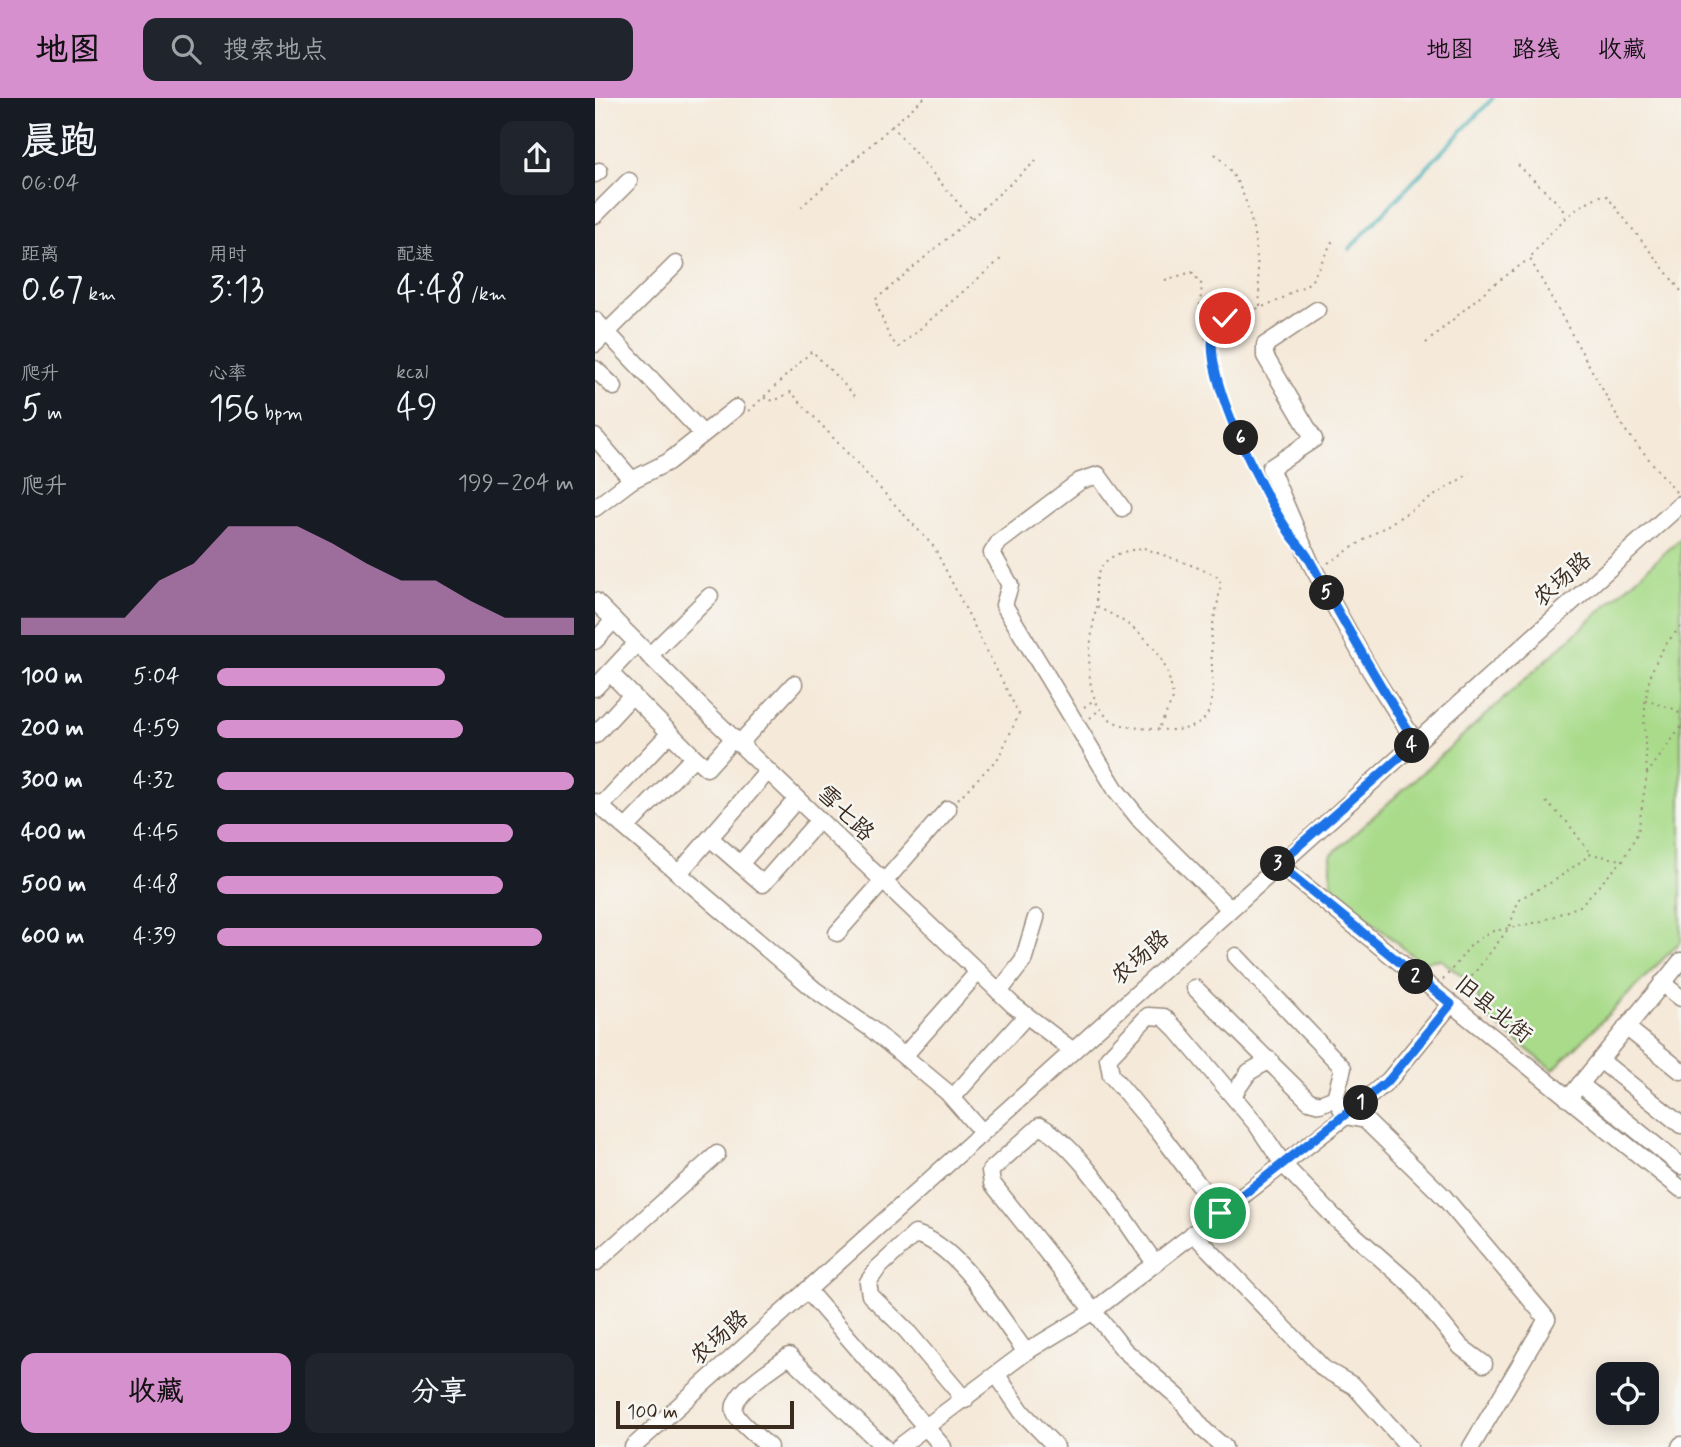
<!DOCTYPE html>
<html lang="zh">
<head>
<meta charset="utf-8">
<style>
  body { margin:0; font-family:Mynerve,"LXGW WenKai TC",sans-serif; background:#20242c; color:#f1f3f6; height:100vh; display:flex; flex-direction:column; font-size:26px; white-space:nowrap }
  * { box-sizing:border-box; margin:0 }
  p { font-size:23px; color:#9ea1a6 }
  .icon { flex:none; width:38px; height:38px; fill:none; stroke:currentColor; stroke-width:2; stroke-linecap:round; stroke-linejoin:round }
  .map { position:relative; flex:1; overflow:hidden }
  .sheet { display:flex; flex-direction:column; background:#171b24; width:595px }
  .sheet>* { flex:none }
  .tools { position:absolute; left:1001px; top:1264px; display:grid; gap:14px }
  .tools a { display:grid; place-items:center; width:63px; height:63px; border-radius:14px; background:#171b24; box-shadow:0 4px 18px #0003; font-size:35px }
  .scale { position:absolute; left:21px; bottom:18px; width:178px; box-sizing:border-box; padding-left:7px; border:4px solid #3b2a1e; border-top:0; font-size:19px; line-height:24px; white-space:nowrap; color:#3b2a1e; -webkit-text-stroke:5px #f6f6f2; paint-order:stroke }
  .pin { position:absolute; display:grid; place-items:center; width:60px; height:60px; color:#fff; margin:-30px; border:4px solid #fff; border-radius:50%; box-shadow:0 2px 7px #0007 }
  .km { position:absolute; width:35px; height:35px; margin:-18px; border-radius:50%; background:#222; color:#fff; font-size:19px; line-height:35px; text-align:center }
  .round { display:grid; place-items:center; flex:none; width:74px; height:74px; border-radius:14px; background:#20242c }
  .summary { display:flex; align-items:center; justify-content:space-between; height:119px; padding:0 21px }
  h1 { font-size:38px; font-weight:600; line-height:52px }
  .metrics { display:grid; grid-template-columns:repeat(3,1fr); gap:10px; height:119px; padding:7px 21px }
  .metrics div { display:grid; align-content:center }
  .metrics b { font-size:35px; font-weight:600 }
  .metrics small { font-size:19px; font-weight:400 }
  .metrics p { font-size:19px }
  .chart { height:196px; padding:14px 21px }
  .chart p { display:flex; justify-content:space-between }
  .chart svg { width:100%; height:126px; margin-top:7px; fill:#d690ce; opacity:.7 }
  .button { display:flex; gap:14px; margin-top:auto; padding:14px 21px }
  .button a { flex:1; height:80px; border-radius:14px; background:#d690ce; color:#111; font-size:28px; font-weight:600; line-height:80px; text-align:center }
  .button a+a { background:#20242c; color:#f1f3f6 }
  ul { padding:0 21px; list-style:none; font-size:23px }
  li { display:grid; grid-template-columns:112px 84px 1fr; align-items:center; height:52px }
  li i { height:18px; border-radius:9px; background:#d690ce }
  header { display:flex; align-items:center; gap:42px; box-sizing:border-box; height:98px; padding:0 35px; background:#d690ce; color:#111 }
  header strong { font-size:33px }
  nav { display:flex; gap:38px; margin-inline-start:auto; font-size:24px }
  .search { width:490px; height:63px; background:#20242c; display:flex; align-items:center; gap:18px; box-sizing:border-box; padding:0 24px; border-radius:14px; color:#9ea1a6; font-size:26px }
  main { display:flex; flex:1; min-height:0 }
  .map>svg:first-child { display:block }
  .park { fill:#a9db8a; stroke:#728254; stroke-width:2 }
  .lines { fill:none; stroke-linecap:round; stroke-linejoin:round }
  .stream { stroke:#3fb0b7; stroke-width:3.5 }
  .minor-casing { stroke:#988a7c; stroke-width:19 }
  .path { stroke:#988a7c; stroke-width:2; stroke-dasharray:2 5; stroke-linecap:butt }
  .minor { stroke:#fff; stroke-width:16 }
  .route-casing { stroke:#fff; stroke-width:14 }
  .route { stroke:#1a73e8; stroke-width:9 }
  .labels { text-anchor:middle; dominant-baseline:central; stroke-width:5; stroke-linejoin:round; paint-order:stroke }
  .street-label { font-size:23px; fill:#3b2a1e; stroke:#f6f6f2 }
</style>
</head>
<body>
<header>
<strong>地图</strong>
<div class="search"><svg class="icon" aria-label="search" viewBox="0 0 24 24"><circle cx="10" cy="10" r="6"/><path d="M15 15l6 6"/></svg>搜索地点</div>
<nav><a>地图</a><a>路线</a><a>收藏</a></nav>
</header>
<main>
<section class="sheet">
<div class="summary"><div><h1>晨跑</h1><p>06:04</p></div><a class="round"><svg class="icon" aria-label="share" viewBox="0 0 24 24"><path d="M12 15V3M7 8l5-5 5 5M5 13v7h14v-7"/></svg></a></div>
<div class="metrics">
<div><p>距离</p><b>0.67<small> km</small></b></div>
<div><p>用时</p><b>3:13</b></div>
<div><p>配速</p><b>4:48<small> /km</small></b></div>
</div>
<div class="metrics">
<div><p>爬升</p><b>5<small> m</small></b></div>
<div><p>心率</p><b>156<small> bpm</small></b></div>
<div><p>kcal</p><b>49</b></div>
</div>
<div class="chart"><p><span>爬升</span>199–204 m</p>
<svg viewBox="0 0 160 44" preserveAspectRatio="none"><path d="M0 44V38L10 38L20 38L30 38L40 25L50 19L60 6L70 6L80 6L90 12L100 19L110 25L120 25L130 32L140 38L150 38L160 38V44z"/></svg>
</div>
<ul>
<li><b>100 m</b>5:04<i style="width:64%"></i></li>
<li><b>200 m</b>4:59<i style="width:69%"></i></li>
<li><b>300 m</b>4:32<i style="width:100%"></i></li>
<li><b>400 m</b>4:45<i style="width:83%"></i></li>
<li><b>500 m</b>4:48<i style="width:80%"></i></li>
<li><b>600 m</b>4:39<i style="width:91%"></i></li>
</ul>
<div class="button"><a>收藏</a><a>分享</a></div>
</section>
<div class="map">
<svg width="1086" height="1349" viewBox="0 0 1086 1349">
  <rect width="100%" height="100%" fill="#f6f6f2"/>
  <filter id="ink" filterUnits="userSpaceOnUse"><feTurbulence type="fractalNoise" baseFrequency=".0143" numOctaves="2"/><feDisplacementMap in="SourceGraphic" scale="14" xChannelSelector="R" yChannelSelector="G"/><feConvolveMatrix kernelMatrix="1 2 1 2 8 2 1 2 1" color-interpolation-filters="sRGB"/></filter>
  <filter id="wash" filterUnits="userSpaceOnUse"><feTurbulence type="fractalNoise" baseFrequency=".00686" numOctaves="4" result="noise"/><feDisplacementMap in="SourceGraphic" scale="28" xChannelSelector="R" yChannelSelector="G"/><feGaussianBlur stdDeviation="1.57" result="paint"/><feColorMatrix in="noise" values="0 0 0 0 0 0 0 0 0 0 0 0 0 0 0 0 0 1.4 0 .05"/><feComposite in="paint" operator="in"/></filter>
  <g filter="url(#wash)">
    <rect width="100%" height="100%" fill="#f5e9d9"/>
    <!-- park -->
    <polygon class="park" points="1086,440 1086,843 958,972 883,912 883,890 845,861 825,864 736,790 736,757"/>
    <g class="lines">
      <!-- stream -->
      <polyline class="stream" points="754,151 898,0"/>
    </g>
  </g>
  <g filter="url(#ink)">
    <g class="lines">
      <defs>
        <g id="minor">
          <polyline points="0,76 4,73"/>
          <polyline points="0,117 34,83"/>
          <polyline points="722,212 670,247 670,258 719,341 675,370 716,466 776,574 821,645"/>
          <polyline points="0,222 108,336"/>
          <polyline points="0,246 81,166"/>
          <polyline points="0,271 19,289"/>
          <polyline points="0,339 37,382"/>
          <polyline points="0,410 37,382 73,364 141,310"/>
          <polyline points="527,410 503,377 485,383 404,444 397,455 415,487 409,507 521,692 546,723 635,811"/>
          <polyline points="0,503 106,609 418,907 477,952"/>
          <polyline points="0,543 19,522"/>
          <polyline points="54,558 115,498"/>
          <polyline points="15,575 99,659"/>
          <polyline points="0,590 42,545"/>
          <polyline points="0,637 37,597"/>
          <polyline points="144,646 199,586"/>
          <polyline points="0,704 220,892 275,930 352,994 387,1034"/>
          <polyline points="6,708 75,635"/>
          <polyline points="31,730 99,659 112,670 138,641"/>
          <polyline points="115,740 168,786 224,722"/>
          <polyline points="145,766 202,701"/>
          <polyline points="683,766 1086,1091"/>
          <polyline points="84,775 173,673"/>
          <polyline points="289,784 353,711"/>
          <polyline points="242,835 288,783"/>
          <polyline points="1067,885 1086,900"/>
          <polyline points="600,890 714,1003 725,1006 740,1000"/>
          <polyline points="404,894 428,863 441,820"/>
          <polyline points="856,906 794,982 751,1018 770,1022 848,1098 952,1221 876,1349"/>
          <polyline points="1031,929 1086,973"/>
          <polyline points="309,958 383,874"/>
          <polyline points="1005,962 1086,1027"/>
          <polyline points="985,986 1086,1068"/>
          <polyline points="638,997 654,974 675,962"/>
          <polyline points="358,999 431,918"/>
          <polyline points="973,1001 1086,863"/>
          <polyline points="625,1115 564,1034 516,977 513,960 553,918 569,919 582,932 662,1027 688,1066 741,1121 815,1186 866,1249 889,1266"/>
          <polyline points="598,1135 729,1271 759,1288 814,1349"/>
          <polyline points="0,1165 122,1056"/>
          <path d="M560 1165C533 1128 484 1047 445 1028L395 1073 397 1085 529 1252 583 1299 609 1332 629 1349"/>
          <polyline points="212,1192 348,1349"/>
          <polyline points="402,1277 427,1314 461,1349"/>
          <path d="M370 1302 311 1232 275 1197 273 1184 283 1170 320 1136C364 1147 404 1219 431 1254"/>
          <polyline points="38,1349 1086,406"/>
          <path d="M174 1349C164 1339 148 1329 141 1317 130 1298 180 1269 194 1258L289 1349"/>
          <polyline points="304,1349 431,1254 497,1214 751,1018 740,1000 748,970 641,858"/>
          <polyline points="1085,1349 1086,1347"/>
        </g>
      </defs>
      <!-- minor casing -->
      <use href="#minor" class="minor-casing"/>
      <!-- path -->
      <g class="path">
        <polyline points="329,0 297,28 376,120 280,202 295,241 304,249 407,160"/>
        <path d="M620 56C662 93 662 156 665 208"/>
        <polyline points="923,67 967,109 970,121"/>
        <polyline points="206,109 296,29"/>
        <polyline points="377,120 443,61"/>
        <polyline points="570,182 597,174 607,187 604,216 614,252"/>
        <polyline points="831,245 894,190 934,161"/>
        <polyline points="169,300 179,303 196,294 339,449 424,616 404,659 362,702"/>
        <polyline points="154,313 217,253 263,301"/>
        <path d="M660 369C642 333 598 260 624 223L679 205 716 184 739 140"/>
        <path d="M1081 394 1030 332 935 161C945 142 989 98 1011 97L1086 193"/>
        <path d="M549 450C564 456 620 474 625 481 626 499 619 515 617 533 612 585 639 640 560 631 544 630 522 630 510 617 485 590 496 542 501 510 502 496 498 481 507 468 516 455 535 452 549 450Z"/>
        <polyline points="733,465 875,375"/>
        <path d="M502 509C544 529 573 552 578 601L563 632"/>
        <polyline points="1050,602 1079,611 1086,617"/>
        <polyline points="489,609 499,602"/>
        <polyline points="495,620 504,612"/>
        <path d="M1052 675C1048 621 1043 570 1086 529"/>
        <polyline points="951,704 972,724 995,755"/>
        <polyline points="848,882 877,846 894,834 944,824 985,808 1028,762 1043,734 1052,676 1086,629"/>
        <polyline points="864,895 914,830 924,801 959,783 996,756 1026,762"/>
      </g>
      <!-- minor -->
      <use href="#minor" class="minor"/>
    </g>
  </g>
  <g class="lines" filter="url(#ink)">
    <defs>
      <path id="route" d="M625 1115 794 982 856 906 683 766 821 645C783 585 748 523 714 461 708 450 698 442 692 431 672 402 585 241 630 220"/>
    </defs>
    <!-- route casing -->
    <use href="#route" class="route-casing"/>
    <!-- route -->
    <use href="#route" class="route"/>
  </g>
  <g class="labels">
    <!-- street labels -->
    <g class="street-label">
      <text transform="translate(968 482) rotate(-42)">农场路</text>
      <text transform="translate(250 716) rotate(44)">雪七路</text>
      <text transform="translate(546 860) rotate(-42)">农场路</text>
      <text transform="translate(898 912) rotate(39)">旧县北街</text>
      <text transform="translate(125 1240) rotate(-42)">农场路</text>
    </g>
  </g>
</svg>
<div class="tools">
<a><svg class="icon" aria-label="locate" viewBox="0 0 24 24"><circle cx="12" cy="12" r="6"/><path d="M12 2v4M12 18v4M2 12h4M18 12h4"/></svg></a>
</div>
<div class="scale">100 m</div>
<div class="pin" style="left:625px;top:1115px;background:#1e9e55"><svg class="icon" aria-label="arrive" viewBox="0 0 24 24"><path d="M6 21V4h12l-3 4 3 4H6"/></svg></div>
<div class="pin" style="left:630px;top:220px;background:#d93025"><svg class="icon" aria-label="check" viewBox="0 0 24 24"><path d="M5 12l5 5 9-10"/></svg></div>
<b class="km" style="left:766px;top:1005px">1</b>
<b class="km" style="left:821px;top:879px">2</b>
<b class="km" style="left:683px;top:766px">3</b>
<b class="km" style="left:817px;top:648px">4</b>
<b class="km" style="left:732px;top:495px">5</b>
<b class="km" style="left:646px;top:340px">6</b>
</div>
</main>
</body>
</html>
